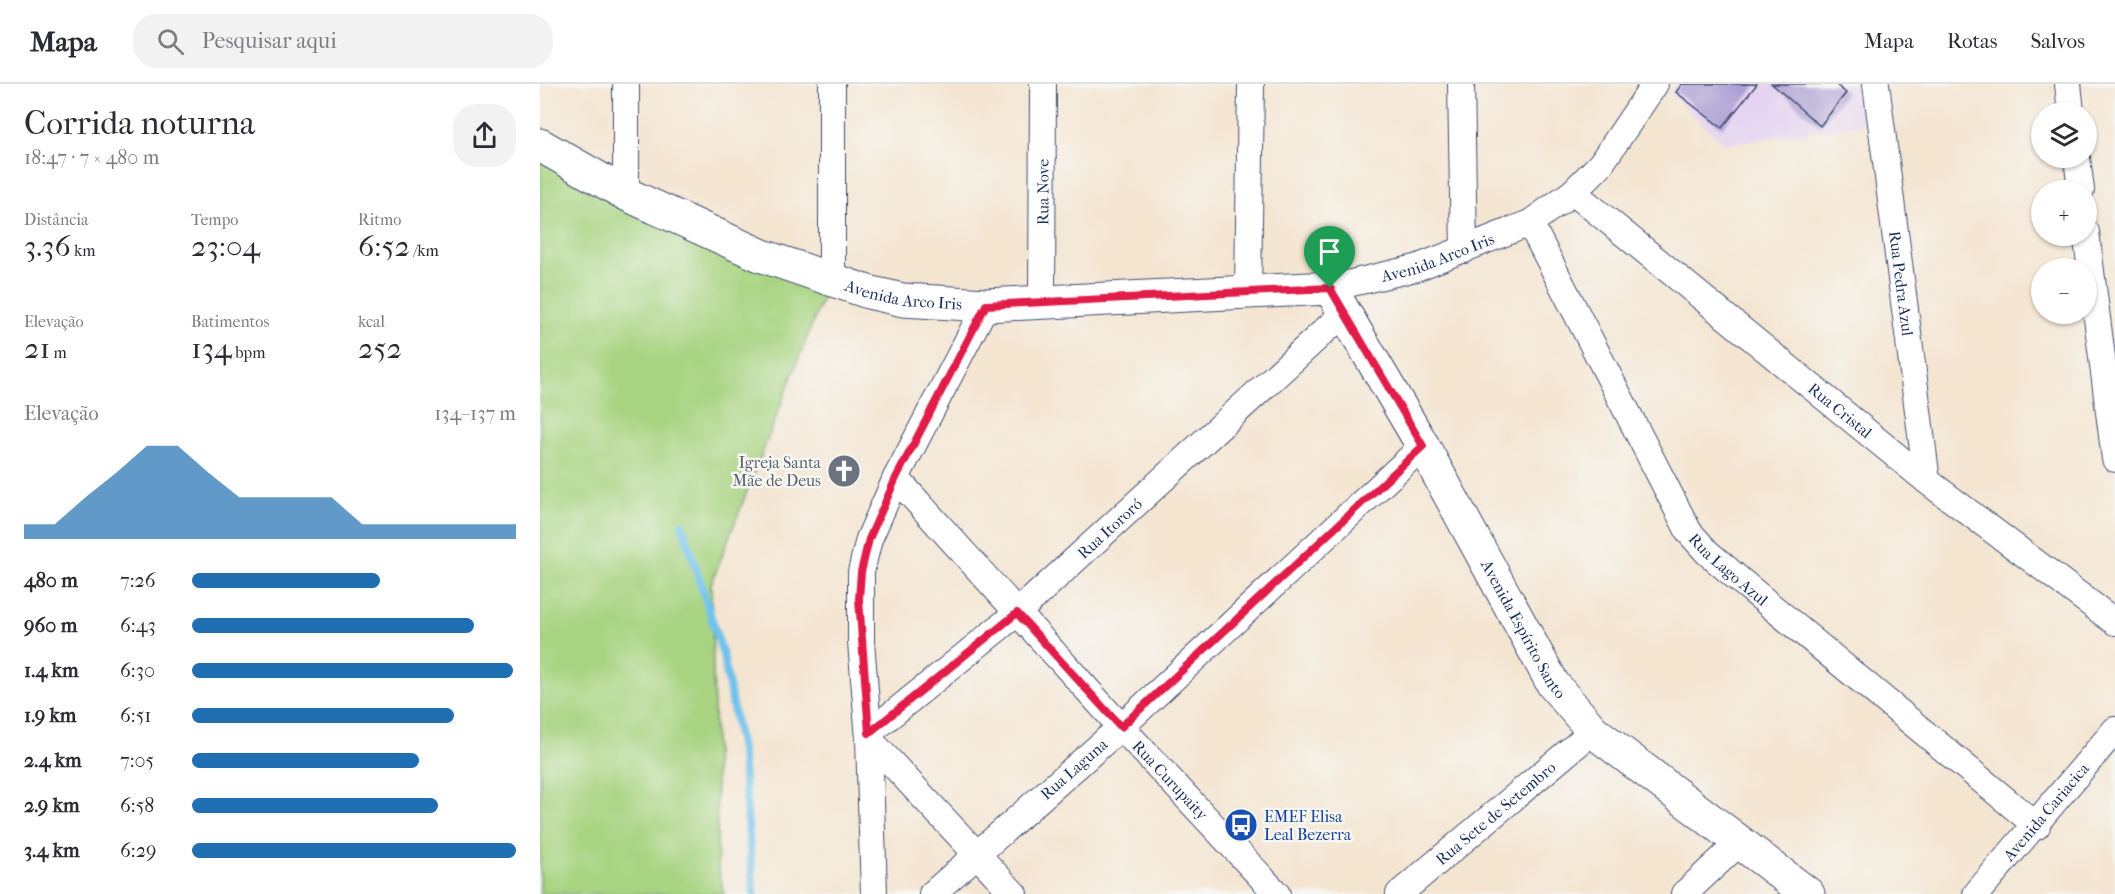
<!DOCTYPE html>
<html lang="pt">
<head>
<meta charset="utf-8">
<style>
  body { margin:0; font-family:"IM FELL French Canon",serif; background:#f2f2f3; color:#2b2b33; height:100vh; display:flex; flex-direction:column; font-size:22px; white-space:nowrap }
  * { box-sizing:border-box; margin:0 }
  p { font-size:20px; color:#7c7c81 }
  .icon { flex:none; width:33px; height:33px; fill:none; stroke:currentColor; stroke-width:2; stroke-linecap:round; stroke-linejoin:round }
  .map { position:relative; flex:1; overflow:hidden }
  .drawer { display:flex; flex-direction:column; background:#fff; width:540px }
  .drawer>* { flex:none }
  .fabs { position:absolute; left:1491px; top:18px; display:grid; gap:12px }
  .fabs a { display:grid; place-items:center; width:66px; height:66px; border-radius:50%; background:#fff; box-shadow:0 2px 4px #0004; font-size:30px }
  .pin { position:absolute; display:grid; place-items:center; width:51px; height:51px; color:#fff; margin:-62px -26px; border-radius:50% 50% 50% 0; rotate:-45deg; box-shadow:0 0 6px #0007 }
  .pin .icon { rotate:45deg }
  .round { display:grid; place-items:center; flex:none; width:63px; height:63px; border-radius:24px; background:#f2f2f3 }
  .summary { display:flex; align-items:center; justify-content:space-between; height:102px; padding:0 24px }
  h1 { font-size:33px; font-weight:600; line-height:45px }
  .figures { display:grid; grid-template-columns:repeat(3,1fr); gap:9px; height:102px; padding:6px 24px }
  .figures div { display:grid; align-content:center }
  .figures b { font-size:30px; font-weight:600 }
  .figures small { font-size:16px; font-weight:400 }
  .figures p { font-size:16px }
  .chart { height:168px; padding:12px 24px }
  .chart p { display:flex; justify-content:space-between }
  .chart svg { width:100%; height:108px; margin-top:6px; fill:#1f6fb2; opacity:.7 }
  ul { padding:0 24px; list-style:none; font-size:20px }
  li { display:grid; grid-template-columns:96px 72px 1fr; align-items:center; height:45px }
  li i { height:15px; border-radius:8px; background:#1f6fb2 }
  header { display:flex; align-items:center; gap:36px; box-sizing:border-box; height:84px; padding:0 30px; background:#fff; border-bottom:2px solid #e1e1e2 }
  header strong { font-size:28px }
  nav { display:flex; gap:33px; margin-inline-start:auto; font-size:21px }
  .search { width:420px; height:54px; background:#f2f2f3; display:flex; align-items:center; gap:15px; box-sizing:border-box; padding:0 21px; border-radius:24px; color:#7c7c81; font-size:22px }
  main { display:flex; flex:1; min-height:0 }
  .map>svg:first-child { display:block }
  .built { fill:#e5d3f1 }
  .green { fill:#a8d481; stroke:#628270; stroke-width:1.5 }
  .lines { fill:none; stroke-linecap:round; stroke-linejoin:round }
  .stream { stroke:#71c2ec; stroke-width:8 }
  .building { fill:#ab9ed4 }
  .street-casing { stroke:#3c4a6f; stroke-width:28 }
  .secondary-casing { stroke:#3c4a6f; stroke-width:35 }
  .street { stroke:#fff; stroke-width:26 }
  .secondary { stroke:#fff; stroke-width:33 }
  .route-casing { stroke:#fff; stroke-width:12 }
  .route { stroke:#e11d48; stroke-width:8 }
  .labels { text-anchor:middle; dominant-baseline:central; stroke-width:5; stroke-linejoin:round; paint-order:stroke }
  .street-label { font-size:16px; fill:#1b2f5e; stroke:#f6f6f2 }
  .worship-label { font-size:16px; fill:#5b616d; stroke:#f6f6f2; text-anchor:end }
  .transit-label { font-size:16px; fill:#164399; stroke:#f6f6f2; text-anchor:start }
</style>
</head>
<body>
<header>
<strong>Mapa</strong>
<div class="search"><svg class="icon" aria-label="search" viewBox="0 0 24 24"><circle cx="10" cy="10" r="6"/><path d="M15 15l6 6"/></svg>Pesquisar aqui</div>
<nav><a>Mapa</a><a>Rotas</a><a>Salvos</a></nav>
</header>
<main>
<section class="drawer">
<div class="summary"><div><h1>Corrida noturna</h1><p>18:47 · 7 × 480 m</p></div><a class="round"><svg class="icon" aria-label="share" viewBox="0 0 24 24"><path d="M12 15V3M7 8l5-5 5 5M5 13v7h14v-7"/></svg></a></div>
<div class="figures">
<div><p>Distância</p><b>3.36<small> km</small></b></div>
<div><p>Tempo</p><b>23:04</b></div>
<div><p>Ritmo</p><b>6:52<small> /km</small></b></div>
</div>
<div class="figures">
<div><p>Elevação</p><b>21<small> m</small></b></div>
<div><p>Batimentos</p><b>134<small> bpm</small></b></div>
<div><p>kcal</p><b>252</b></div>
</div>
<div class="chart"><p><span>Elevação</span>134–137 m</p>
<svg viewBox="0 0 160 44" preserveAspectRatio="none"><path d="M0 44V38L10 38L20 27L30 17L40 6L50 6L60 17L70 27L80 27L90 27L100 27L110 38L120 38L130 38L140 38L150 38L160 38V44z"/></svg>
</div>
<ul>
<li><b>480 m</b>7:26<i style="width:58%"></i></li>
<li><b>960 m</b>6:43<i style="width:87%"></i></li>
<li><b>1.4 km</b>6:30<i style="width:99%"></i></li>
<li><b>1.9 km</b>6:51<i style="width:81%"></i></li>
<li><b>2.4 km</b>7:05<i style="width:70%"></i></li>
<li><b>2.9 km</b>6:58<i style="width:76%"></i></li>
<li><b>3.4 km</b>6:29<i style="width:100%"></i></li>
</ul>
</section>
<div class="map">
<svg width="1575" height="810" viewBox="0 0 1575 810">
  <rect width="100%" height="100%" fill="#f6f6f2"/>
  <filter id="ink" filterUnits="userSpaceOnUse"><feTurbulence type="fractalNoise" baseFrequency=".0167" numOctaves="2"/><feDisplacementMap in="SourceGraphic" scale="12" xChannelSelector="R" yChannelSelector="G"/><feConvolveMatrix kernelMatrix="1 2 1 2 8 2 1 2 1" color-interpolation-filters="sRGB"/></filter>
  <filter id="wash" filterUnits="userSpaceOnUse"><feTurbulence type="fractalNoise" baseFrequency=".008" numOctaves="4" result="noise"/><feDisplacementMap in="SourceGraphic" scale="24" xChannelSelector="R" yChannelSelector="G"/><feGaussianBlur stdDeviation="1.35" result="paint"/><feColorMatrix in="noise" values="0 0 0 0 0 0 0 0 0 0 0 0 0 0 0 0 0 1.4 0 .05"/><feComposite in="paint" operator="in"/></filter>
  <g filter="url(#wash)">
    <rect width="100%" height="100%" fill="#f4e5d1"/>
    <!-- built -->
    <polygon class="built" points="1137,0 1320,0 1324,40 1184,60 1130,9"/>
    <!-- green -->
    <polygon class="green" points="0,67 289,197 171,500 178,784 184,810 0,810"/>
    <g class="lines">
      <!-- stream -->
      <polyline class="stream" points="142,440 183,571 202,671 214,810"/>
    </g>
    <g id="blocks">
      <!-- building -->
      <g class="building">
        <polygon points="1142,0 1217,0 1182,44 1136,8"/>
        <polygon points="1232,0 1295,0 1306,9 1280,42"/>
      </g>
    </g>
  </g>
  <g filter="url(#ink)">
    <use href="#blocks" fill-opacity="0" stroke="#3c4a6f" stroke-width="1.5"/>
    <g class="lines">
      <defs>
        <g id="street">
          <polyline points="921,0 924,166"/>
          <path id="s1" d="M1336 0 1387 397"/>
          <polyline points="1528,0 1531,28"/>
          <polyline points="1537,74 1541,106"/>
          <path id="s2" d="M1033 108 1387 397 1575 538"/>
          <polyline points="86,110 86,0"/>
          <path id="s3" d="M990 139 1149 448 1168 469 1202 498 1497 742"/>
          <polyline points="1546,148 1575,375"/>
          <polyline points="292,196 292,0"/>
          <path id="s4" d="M790 204 876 184 990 139 1033 108 1060 81 1115 0"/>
          <polyline points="708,208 711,0"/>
          <path id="s5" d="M502 218 503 0"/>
          <path id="s6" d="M356 394 581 643 737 810"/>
          <path id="s7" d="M329 649 477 529 804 229"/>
          <polyline points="329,655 474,810"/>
          <polyline points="334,810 329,655 321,558 321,488 329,455 356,394 446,221"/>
          <path id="s8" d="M392 810 581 643 883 362"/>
          <path id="s9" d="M859 810 1053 647"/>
          <polyline points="1144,810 1200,758"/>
          <path id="s10" d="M1436 810 1575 646"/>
        </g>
        <g id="secondary">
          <path id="s11" d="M0 61 86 110 220 171 328 208 363 216 446 221 790 204 883 362 1013 600 1053 647 1268 810"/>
        </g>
      </defs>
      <!-- street casing -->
      <use href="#street" class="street-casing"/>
      <!-- secondary casing -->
      <use href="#secondary" class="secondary-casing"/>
      <!-- street -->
      <use href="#street" class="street"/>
      <!-- secondary -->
      <use href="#secondary" class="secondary"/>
    </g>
  </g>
  <g class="lines" filter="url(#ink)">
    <defs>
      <polygon id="route" points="790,204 883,362 581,643 477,529 329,649 319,515 321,488 329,455 356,394 446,221"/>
    </defs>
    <!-- route casing -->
    <use href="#route" class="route-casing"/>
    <!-- route -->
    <use href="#route" class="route"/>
  </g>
  <!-- icons -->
  <defs>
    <symbol id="church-disc" viewBox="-11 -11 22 22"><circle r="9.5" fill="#6b7280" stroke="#f6f6f2"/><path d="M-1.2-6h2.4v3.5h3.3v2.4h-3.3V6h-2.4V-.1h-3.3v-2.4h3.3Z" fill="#fff"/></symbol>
    <symbol id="bus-disc" viewBox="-11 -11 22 22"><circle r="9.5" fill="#1a4fb4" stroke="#f6f6f2"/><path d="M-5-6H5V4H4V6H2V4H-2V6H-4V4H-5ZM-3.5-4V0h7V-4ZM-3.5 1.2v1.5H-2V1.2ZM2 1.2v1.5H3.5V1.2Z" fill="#fff"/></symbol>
  </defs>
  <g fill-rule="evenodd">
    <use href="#church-disc" x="285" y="368" width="38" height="38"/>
    <use href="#bus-disc" x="682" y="722" width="38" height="38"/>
  </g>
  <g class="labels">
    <!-- street labels -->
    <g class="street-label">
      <text stroke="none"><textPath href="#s5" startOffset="110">Rua Nove</textPath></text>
      <text stroke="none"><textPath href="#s4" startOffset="112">Avenida Arco Iris</textPath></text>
      <text stroke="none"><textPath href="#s1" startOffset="201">Rua Pedra Azul</textPath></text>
      <text stroke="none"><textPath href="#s11" startOffset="396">Avenida Arco Iris</textPath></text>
      <text stroke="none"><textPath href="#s2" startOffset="345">Rua Cristal</textPath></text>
      <text stroke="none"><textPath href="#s7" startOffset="316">Rua Itororó</textPath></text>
      <text stroke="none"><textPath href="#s3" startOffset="402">Rua Lago Azul</textPath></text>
      <text stroke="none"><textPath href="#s11" startOffset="1216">Avenida Espírito Santo</textPath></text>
      <text stroke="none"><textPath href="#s8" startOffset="189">Rua Laguna</textPath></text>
      <text stroke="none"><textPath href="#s6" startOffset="408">Rua Curupaity</textPath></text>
      <text stroke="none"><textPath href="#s10" startOffset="108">Avenida Cariacica</textPath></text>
      <text stroke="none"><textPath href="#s9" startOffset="126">Rua Sete de Setembro</textPath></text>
    </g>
    <!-- worship labels -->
    <g class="worship-label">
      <text x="281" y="378">Igreja Santa<tspan x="281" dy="18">Mãe de Deus</tspan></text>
    </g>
    <!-- transit labels -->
    <g class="transit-label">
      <text x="724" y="732">EMEF Elisa<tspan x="724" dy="18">Leal Bezerra</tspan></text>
    </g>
  </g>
</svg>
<div class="fabs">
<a><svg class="icon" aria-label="layers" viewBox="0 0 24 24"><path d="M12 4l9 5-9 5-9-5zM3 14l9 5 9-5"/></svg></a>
<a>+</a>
<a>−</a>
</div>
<div class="pin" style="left:790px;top:204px;background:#1e9e55"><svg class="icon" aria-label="arrive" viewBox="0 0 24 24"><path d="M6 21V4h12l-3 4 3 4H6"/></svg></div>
</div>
</main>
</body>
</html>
